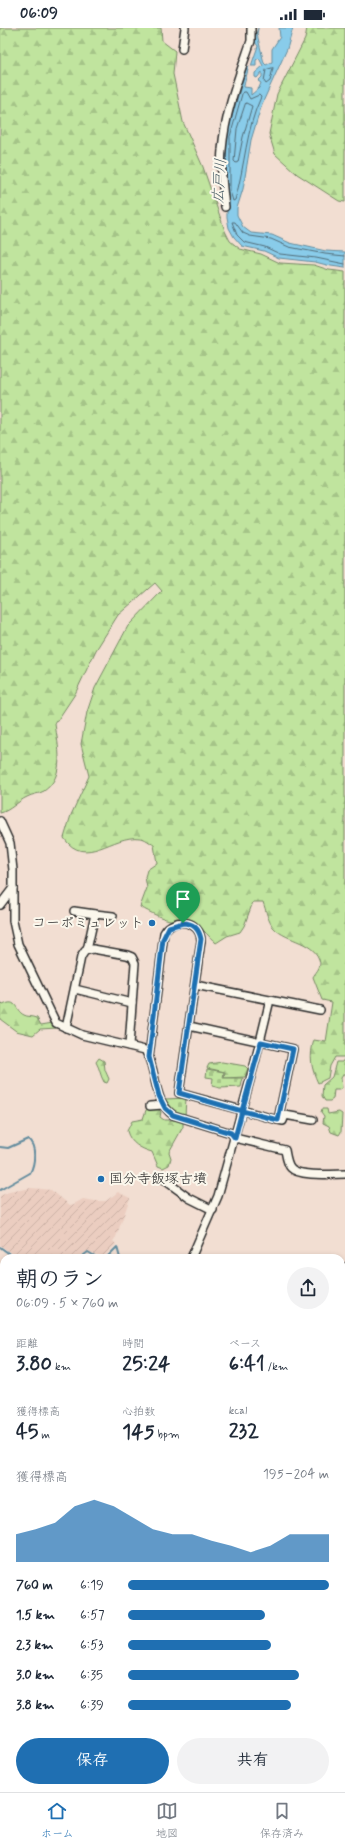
<!DOCTYPE html>
<html lang="ja">
<head>
<meta charset="utf-8">
<style>
  body { margin:0; font-family:Mynerve,"Klee One",sans-serif; background:#f2f2f3; color:#1f2937; height:100vh; display:flex; flex-direction:column; font-size:15px; white-space:nowrap }
  * { box-sizing:border-box; margin:0 }
  p { font-size:13px; color:#747a83 }
  .icon { flex:none; width:22px; height:22px; fill:none; stroke:currentColor; stroke-width:2; stroke-linecap:round; stroke-linejoin:round }
  .map { position:relative; flex:1; overflow:hidden }
  .details { position:absolute; left:0px; top:1226px; width:345px; height:538px; display:flex; flex-direction:column; background:#fff; border-radius:12px 12px 0 0; box-shadow:0 2px 6px #0003 }
  .details>* { flex:none }
  .pin { position:absolute; display:grid; place-items:center; width:34px; height:34px; color:#fff; margin:-41px -17px; border-radius:50% 50% 50% 0; rotate:-45deg; box-shadow:0 0 4px #0007 }
  .pin .icon { rotate:45deg }
  .round { display:grid; place-items:center; flex:none; width:42px; height:42px; border-radius:21px; background:#f2f2f3 }
  .overview { display:flex; align-items:center; justify-content:space-between; height:68px; padding:0 16px }
  h1 { font-size:22px; font-weight:800; line-height:30px }
  .figures { display:grid; grid-template-columns:repeat(3,1fr); gap:6px; height:68px; padding:4px 16px }
  .figures div { display:grid; align-content:center }
  .figures b { font-size:20px; font-weight:800 }
  .figures small { font-size:11px; font-weight:400 }
  .figures p { font-size:11px }
  .chart { height:112px; padding:8px 16px }
  .chart p { display:flex; justify-content:space-between }
  .chart svg { width:100%; height:72px; margin-top:4px; fill:#1f6fb2; opacity:.7 }
  .primary-button { display:flex; gap:8px; margin-top:auto; padding:8px 16px }
  .primary-button a { flex:1; height:46px; border-radius:24px; background:#1f6fb2; color:#fff; font-size:16px; font-weight:800; line-height:46px; text-align:center }
  .primary-button a+a { background:#f2f2f3; color:#1f2937 }
  ul { padding:0 16px; list-style:none; font-size:13px }
  li { display:grid; grid-template-columns:64px 48px 1fr; align-items:center; height:30px }
  li i { height:10px; border-radius:5px; background:#1f6fb2 }
  .status { display:flex; justify-content:space-between; align-items:center; height:28px; padding:0 20px; background:#fff; direction:ltr }
  .status svg { height:11px; fill:currentColor }
  .menu { display:flex; justify-content:space-around; align-items:center; height:56px; border-top:1px solid #e0e1e3; background:#fff; font-size:11px; color:#747a83 }
  .menu a { display:grid; justify-items:center; gap:2px }
  .menu .selected { color:#1f6fb2 }
  .map>svg:first-child { display:block }
  .industrial { fill:url(#industrial-furrows) }
  .forest { fill:url(#forest-firs); stroke:#768864 }
  .cemetery { fill:url(#cemetery-stones); stroke:#768864 }
  .water { fill:#89ccea; stroke:#638c9e }
  .lines { fill:none; stroke-linecap:round; stroke-linejoin:round }
  .shore { stroke:#516b77; stroke-width:1 }
  .stream { stroke:#638c9e; stroke-width:2 }
  .minor-casing { stroke:#2b2b2b; stroke-width:10 }
  .secondary-casing { stroke:#2b2b2b; stroke-width:13 }
  .minor { stroke:#fbf7ec; stroke-width:7 }
  .secondary { stroke:#fbf7ec; stroke-width:10 }
  .route-casing { stroke:#fff; stroke-width:8 }
  .route { stroke:#1f6fb2; stroke-width:5 }
  .poi-dot { fill:#1f6fb2; stroke:#fbf7ec; stroke-width:1.5 }
  .labels { text-anchor:middle; dominant-baseline:central; stroke-width:4; stroke-linejoin:round; paint-order:stroke }
  .poi-label { font-size:14px; fill:#2b2b2b; stroke:#fbf7ec; text-anchor:end }
  .water-label { font-size:15px; font-style:italic; fill:#475b64; stroke:#fbf7ec }
</style>
</head>
<body>
<div class="status"><b>06:09</b><svg viewBox="0 0 49 12"><path d="M0 12V9h3v3zM5 12V6h3v6zM10 12V3h3v9zM15 12V0h3v12zM26 1h20v11H26zM47 4h2v5h-2z"/></svg></div>
<div class="map">
<svg width="345" height="1764" viewBox="0 0 345 1764">
  <defs>
    <pattern id="industrial-furrows" width="10" height="10" patternUnits="userSpaceOnUse"><rect width="10" height="10" fill="#ebcdc0"/><path d="M-1 1l2-2M0 10L10 0M9 11l2-2" fill="none" stroke="#cab0a5"/></pattern>
    <pattern id="forest-firs" width="22" height="20" patternUnits="userSpaceOnUse"><rect width="22" height="20" fill="#c0e49e"/><path d="M5 1l3.5 6h-7zM16 11l3.5 6h-7z" fill="#a5c488"/></pattern>
    <pattern id="cemetery-stones" width="16" height="16" patternUnits="userSpaceOnUse"><rect width="16" height="16" fill="#c0e49e"/><path d="M2 7V4a2 2 0 0 1 4 0v3zM10 15v-3a2 2 0 0 1 4 0v3z" fill="#a5c488"/></pattern>
  </defs>
  <rect width="100%" height="100%" fill="#f2ded2"/>
  <filter id="ink" filterUnits="userSpaceOnUse"><feTurbulence type="fractalNoise" baseFrequency=".025" numOctaves="2"/><feDisplacementMap in="SourceGraphic" scale="8" xChannelSelector="R" yChannelSelector="G"/><feConvolveMatrix kernelMatrix="1 2 1 2 8 2 1 2 1" color-interpolation-filters="sRGB"/></filter>
  <g filter="url(#ink)">
    <!-- industrial -->
    <polygon class="industrial" points="31,1160 51,1162 70,1177 74,1176 83,1171 95,1173 106,1173 118,1164 130,1170 116,1209 113,1213 116,1216 103,1229 87,1223 78,1230 17,1230 15,1228 0,1217 0,1168 9,1164"/>
    <!-- forest -->
    <g class="forest">
      <path d="M0 0H161L162 13 175 23 173 46 183 94 203 139 225 203 230 213 240 221 261 226 280 235 314 237 329 242 345 244V1029H335L330 1038 328 1050 318 1055C311 1040 309 1028 314 1012L326 1014 332 974 322 972 313 949C315 945 320 941 320 935 316 913 287 914 274 900 268 894 266 882 263 874H253L244 898 240 904 227 908 216 915C209 909 197 894 191 893 186 891 180 894 175 893 161 891 152 885 140 879L147 860 145 849 147 842 157 835 154 817C150 815 145 810 140 810 113 806 85 841 64 810L71 787 89 748 81 716 87 684 95 660 128 598 162 563 155 555 118 587 96 622 75 666 55 696C58 717 66 748 44 763 39 766 32 766 27 769 18 773 10 783 0 785Z"/>
      <polygon points="307,0 345,0 345,174 339,173 297,146 275,126 269,106 277,66 305,11"/>
      <path d="M0 974 3 977C18 970 14 982 24 987 27 989 33 988 37 990L41 997 53 995 57 1000 40 1001 33 1007 16 1003 0 991Z"/>
      <path d="M99 1030 104 1033 105 1042 109 1051 107 1055 104 1054C100 1047 100 1041 96 1034Z"/>
      <polygon points="345,1030 345,1044 341,1050 342,1060 339,1062 334,1062 333,1071 330,1073 325,1073 322,1068 323,1057 332,1049 336,1034 342,1034"/>
      <polygon points="222,1034 245,1038 248,1041 245,1049 224,1050 225,1044 207,1040 209,1036"/>
      <path d="M153 1079 158 1080 161 1084 160 1089 164 1092H178L183 1094V1099L169 1124 171 1130 169 1137 163 1140 158 1138 152 1124C141 1121 130 1115 127 1103L132 1093 143 1091 146 1082Z"/>
      <polygon points="322,1081 327,1081 328,1086 339,1084 342,1086 341,1104 339,1107 331,1104 329,1098 323,1095 324,1088 321,1084"/>
    </g>
    <!-- cemetery -->
    <g class="cemetery">
      <polygon points="207,1041 224,1044 223,1050 243,1050 241,1059 220,1060 212,1058 213,1050 206,1049"/>
      <polygon points="186,1070 185,1088 174,1082 165,1071"/>
    </g>
    <!-- water -->
    <polygon class="water" points="258,0 257,6 264,35 266,37 272,34 272,21 280,9 279,0 293,0 287,21 262,76 251,112 243,161 237,180 237,187 243,199 251,205 272,207 290,215 326,223 345,224 345,240 331,238 315,234 279,230 264,223 242,218 234,209 229,200 227,189 226,109 246,41 249,38 244,57 244,59 251,60 251,67 259,60 261,55 258,53 262,49 262,44 257,50 255,49 255,45 263,38 259,30 256,32 256,38 251,38 258,18 254,13"/>
    <g class="lines">
      <!-- shore -->
      <g class="shore">
        <polygon points="273,40 270,53 266,56 264,53 266,42"/>
        <path d="M243 64H246L250 71 259 67 261 69C246 101 245 138 235 172L233 173 230 163V109Z"/>
        <polygon points="246,75 252,78 243,109 238,134 236,135 234,133 237,101"/>
        <polyline points="345,228 325,226 289,219 271,211 250,208 243,205 235,194 232,194 237,207 244,214 265,219 280,226 316,230 345,236"/>
      </g>
      <!-- stream -->
      <g class="stream">
        <path d="M0 1119 8 1120 28 1111C37 1118 35 1136 30 1145L0 1162"/>
        <polyline points="0,1219 15,1230"/>
        <polyline points="80,1230 88,1224 98,1230"/>
        <polyline points="106,1230 117,1219 120,1230"/>
      </g>
      <defs>
        <g id="minor">
          <polyline points="182,21 185,0"/>
          <path d="M225 179C223 161 220 140 222 122 225 84 239 48 251 13V0"/>
          <path d="M0 793 10 815 13 842V893L18 916 56 995 82 1007 145 1022C158 1042 152 1073 173 1087L231 1105 235 1110 285 1122C286 1127 287 1136 291 1140 299 1149 333 1146 345 1146"/>
          <polyline points="0,877 13,860"/>
          <polyline points="74,883 95,886"/>
          <polyline points="87,922 95,886 113,888"/>
          <polyline points="195,957 320,982"/>
          <polyline points="75,961 132,975"/>
          <polyline points="189,998 293,1021 278,1092"/>
          <polyline points="66,1000 81,929 85,923 93,921 127,927 132,929 135,935 129,1018"/>
          <path d="M149 1029 164 905C173 888 201 892 201 913L179 1065 274 1091 283 1093 285 1087 313 1092"/>
          <polyline points="150,1078 163,1077"/>
          <polyline points="163,1151 189,1170 213,1182"/>
          <polyline points="191,1230 218,1168 255,1034 270,972"/>
          <polyline points="341,1249 345,1239"/>
          <polyline points="341,1412 345,1413"/>
          <polyline points="0,1580 4,1577"/>
          <polyline points="341,1594 345,1596"/>
          <polyline points="341,1758 345,1764"/>
          <polyline points="181,1764 184,1760"/>
        </g>
        <g id="secondary">
          <polyline points="341,1259 345,1259"/>
          <polyline points="0,1298 4,1298"/>
          <polyline points="341,1462 345,1447"/>
          <polyline points="207,1760 208,1764"/>
        </g>
      </defs>
      <!-- minor casing -->
      <use href="#minor" class="minor-casing"/>
      <!-- secondary casing -->
      <use href="#secondary" class="secondary-casing"/>
      <!-- minor -->
      <use href="#minor" class="minor"/>
      <!-- secondary -->
      <use href="#secondary" class="secondary"/>
    </g>
  </g>
  <g class="lines" filter="url(#ink)">
    <defs>
      <path id="route" d="M183 895C194 895 199 901 201 911L179 1065 242 1083 261 1014 293 1021 278 1092 242 1083 235 1110 231 1105 173 1087 165 1080 159 1068 149 1029 163 911 169 899 183 895"/>
    </defs>
    <!-- route casing -->
    <use href="#route" class="route-casing"/>
    <!-- route -->
    <use href="#route" class="route"/>
  </g>
  <!-- markers -->
  <g class="poi-dot">
    <circle cx="152" cy="895" r="4"/>
    <circle cx="101" cy="1151" r="4"/>
  </g>
  <g class="labels">
    <!-- poi labels -->
    <g class="poi-label">
      <text x="144" y="895">コーポミュレット</text>
      <text x="109" y="1151" text-anchor="start">国分寺飯塚古墳</text>
    </g>
    <!-- water labels -->
    <g class="water-label">
      <text transform="translate(220 153) rotate(-86)">広戸川</text>
    </g>
  </g>
</svg>
<div class="pin" style="left:183px;top:895px;background:#1e9e55"><svg class="icon" aria-label="arrive" viewBox="0 0 24 24"><path d="M6 21V4h12l-3 4 3 4H6"/></svg></div>
<section class="details">
<div class="overview"><div><h1>朝のラン</h1><p>06:09 · 5 × 760 m</p></div><a class="round"><svg class="icon" aria-label="share" viewBox="0 0 24 24"><path d="M12 15V3M7 8l5-5 5 5M5 13v7h14v-7"/></svg></a></div>
<div class="figures">
<div><p>距離</p><b>3.80<small> km</small></b></div>
<div><p>時間</p><b>25:24</b></div>
<div><p>ペース</p><b>6:41<small> /km</small></b></div>
</div>
<div class="figures">
<div><p>獲得標高</p><b>45<small> m</small></b></div>
<div><p>心拍数</p><b>145<small> bpm</small></b></div>
<div><p>kcal</p><b>232</b></div>
</div>
<div class="chart"><p><span>獲得標高</span>195–204 m</p>
<svg viewBox="0 0 160 44" preserveAspectRatio="none"><path d="M0 44V27L10 24L20 20L30 10L40 6L50 10L60 17L70 24L80 27L90 27L100 31L110 34L120 38L130 34L140 27L150 27L160 27V44z"/></svg>
</div>
<ul>
<li><b>760 m</b>6:19<i style="width:100%"></i></li>
<li><b>1.5 km</b>6:57<i style="width:68%"></i></li>
<li><b>2.3 km</b>6:53<i style="width:71%"></i></li>
<li><b>3.0 km</b>6:35<i style="width:85%"></i></li>
<li><b>3.8 km</b>6:39<i style="width:81%"></i></li>
</ul>
<div class="primary-button"><a>保存</a><a>共有</a></div>
</section>
</div>
<nav class="menu">
<a class="selected"><svg class="icon" aria-label="home" viewBox="0 0 24 24"><path d="M3 11l9-7 9 7M6 9v11h12V9"/></svg>ホーム</a>
<a><svg class="icon" aria-label="map" viewBox="0 0 24 24"><path d="M3 6l6-2 6 2 6-2v14l-6 2-6-2-6 2zM9 4v14M15 6v14"/></svg>地図</a>
<a><svg class="icon" aria-label="saved" viewBox="0 0 24 24"><path d="M7 4h10v16l-5-4-5 4z"/></svg>保存済み</a>
</nav>
</body>
</html>
